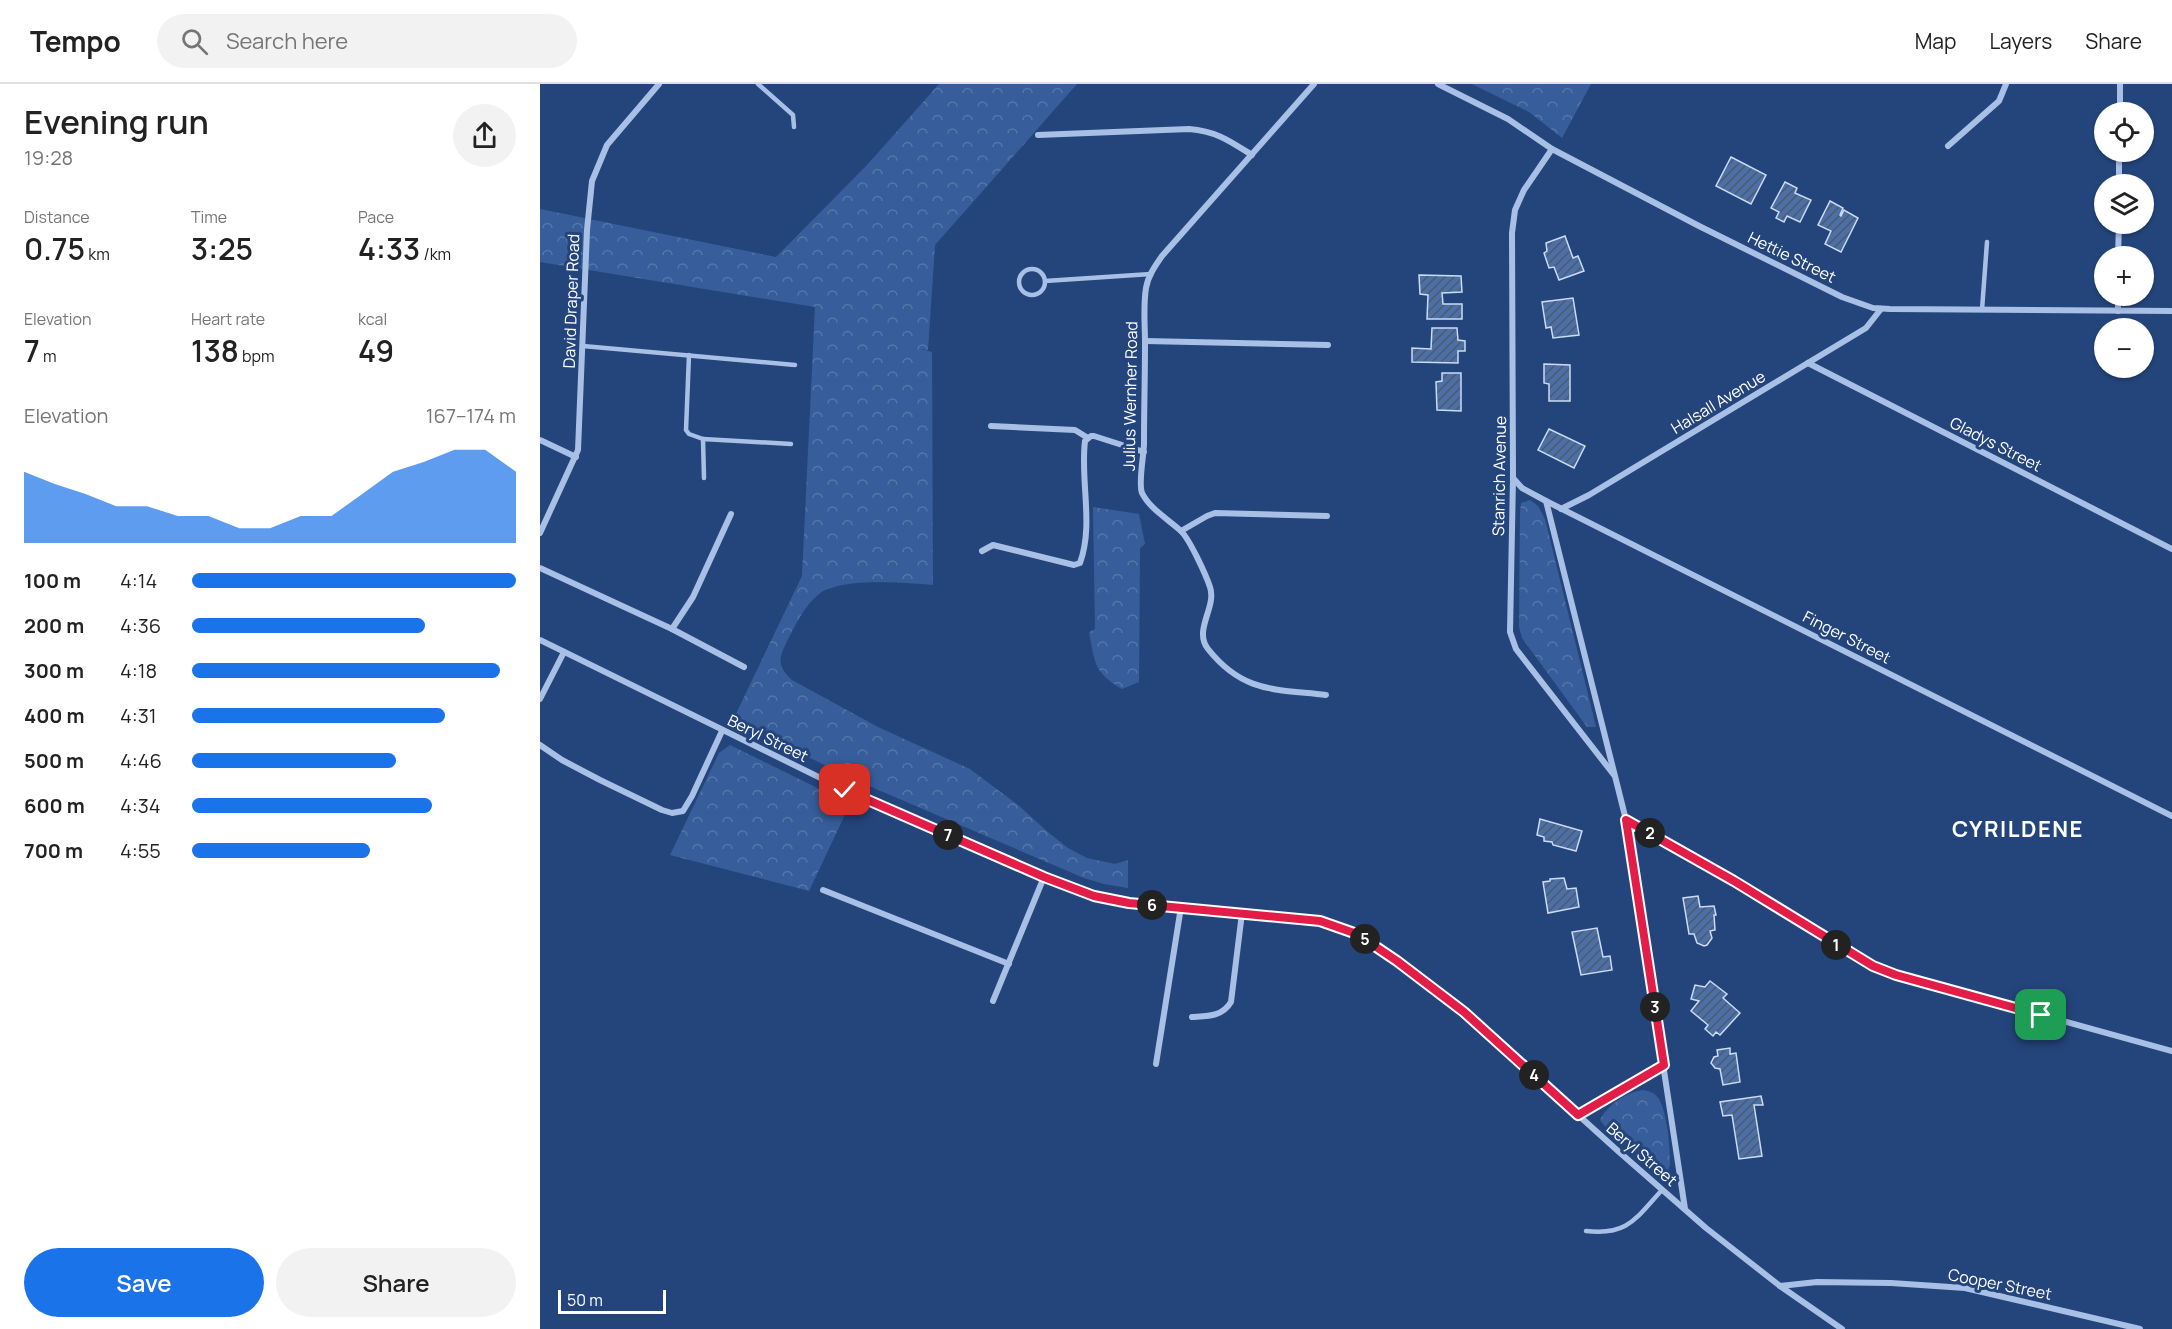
<!DOCTYPE html>
<html lang="en">
<head>
<meta charset="utf-8">
<style>
  body { margin:0; font-family:Manrope,sans-serif; background:#f2f2f2; color:#222; height:100vh; display:flex; flex-direction:column; font-size:22px; white-space:nowrap }
  * { box-sizing:border-box; margin:0 }
  p { font-size:20px; color:#767676 }
  .icon { flex:none; width:33px; height:33px; fill:none; stroke:currentColor; stroke-width:2; stroke-linecap:round; stroke-linejoin:round }
  .map { position:relative; flex:1; overflow:hidden }
  .panel { display:flex; flex-direction:column; background:#fff; width:540px }
  .panel>* { flex:none }
  .fabs { position:absolute; left:1554px; top:18px; display:grid; gap:12px }
  .fabs a { display:grid; place-items:center; width:60px; height:60px; border-radius:50%; background:#fff; box-shadow:0 2px 4px #0004; font-size:30px }
  .scale { position:absolute; left:18px; bottom:15px; width:108px; box-sizing:border-box; padding-left:6px; border:3px solid #fff; border-top:0; font-size:16px; line-height:21px; white-space:nowrap; color:#fff; -webkit-text-stroke:4px #24457c; paint-order:stroke }
  .pin { position:absolute; display:grid; place-items:center; width:51px; height:51px; color:#fff; margin:-26px; border-radius:12px; box-shadow:0 3px 9px #0006 }
  .km { position:absolute; width:30px; height:30px; margin:-15px; border-radius:50%; background:#222; color:#fff; font-size:16px; line-height:30px; text-align:center }
  .round { display:grid; place-items:center; flex:none; width:63px; height:63px; border-radius:32px; background:#f2f2f2 }
  .head { display:flex; align-items:center; justify-content:space-between; height:102px; padding:0 24px }
  h1 { font-size:33px; font-weight:600; line-height:45px }
  .metrics { display:grid; grid-template-columns:repeat(3,1fr); gap:9px; height:102px; padding:6px 24px }
  .metrics div { display:grid; align-content:center }
  .metrics b { font-size:30px; font-weight:600 }
  .metrics small { font-size:16px; font-weight:400 }
  .metrics p { font-size:16px }
  .chart { height:168px; padding:12px 24px }
  .chart p { display:flex; justify-content:space-between }
  .chart svg { width:100%; height:108px; margin-top:6px; fill:#1a73e8; opacity:.7 }
  .button { display:flex; gap:12px; margin-top:auto; padding:12px 24px }
  .button a { flex:1; height:69px; border-radius:36px; background:#1a73e8; color:#fff; font-size:24px; font-weight:600; line-height:69px; text-align:center }
  .button a+a { background:#f2f2f2; color:#222 }
  ul { padding:0 24px; list-style:none; font-size:20px }
  li { display:grid; grid-template-columns:96px 72px 1fr; align-items:center; height:45px }
  li i { height:15px; border-radius:8px; background:#1a73e8 }
  header { display:flex; align-items:center; gap:36px; box-sizing:border-box; height:84px; padding:0 30px; background:#fff; border-bottom:2px solid #e0e0e0 }
  header strong { font-size:28px }
  nav { display:flex; gap:33px; margin-inline-start:auto; font-size:21px }
  .search { width:420px; height:54px; background:#f2f2f2; display:flex; align-items:center; gap:15px; box-sizing:border-box; padding:0 21px; border-radius:33px; color:#767676; font-size:22px }
  main { display:flex; flex:1; min-height:0 }
  .map>svg:first-child { display:block }
  .forest { fill:url(#forest-crowns) }
  .building { fill:url(#building-hatch); stroke:#cadbf4; stroke-width:1.5 }
  .lines { fill:none; stroke-linecap:round; stroke-linejoin:round }
  .lane { stroke:#a8c0e5; stroke-width:4.5 }
  .street { stroke:#a8c0e5; stroke-width:6 }
  .route-casing { stroke:#fff; stroke-width:12 }
  .route { stroke:#e11d48; stroke-width:8 }
  .labels { text-anchor:middle; dominant-baseline:central; stroke-width:6; stroke-linejoin:round; paint-order:stroke }
  .street-label { font-size:16px; fill:#fff; stroke:#24457c }
  .district-label { font-size:22px; font-weight:bold; letter-spacing:1.5px; fill:#fff; stroke:#24457c }
</style>
</head>
<body>
<header>
<strong>Tempo</strong>
<div class="search"><svg class="icon" aria-label="search" viewBox="0 0 24 24"><circle cx="10" cy="10" r="6"/><path d="M15 15l6 6"/></svg>Search here</div>
<nav><a>Map</a><a>Layers</a><a>Share</a></nav>
</header>
<main>
<section class="panel">
<div class="head"><div><h1>Evening run</h1><p>19:28</p></div><a class="round"><svg class="icon" aria-label="share" viewBox="0 0 24 24"><path d="M12 15V3M7 8l5-5 5 5M5 13v7h14v-7"/></svg></a></div>
<div class="metrics">
<div><p>Distance</p><b>0.75<small> km</small></b></div>
<div><p>Time</p><b>3:25</b></div>
<div><p>Pace</p><b>4:33<small> /km</small></b></div>
</div>
<div class="metrics">
<div><p>Elevation</p><b>7<small> m</small></b></div>
<div><p>Heart rate</p><b>138<small> bpm</small></b></div>
<div><p>kcal</p><b>49</b></div>
</div>
<div class="chart"><p><span>Elevation</span>167–174 m</p>
<svg viewBox="0 0 160 44" preserveAspectRatio="none"><path d="M0 44V15L10 20L20 24L30 29L40 29L50 33L60 33L70 38L80 38L90 33L100 33L110 24L120 15L130 11L140 6L150 6L160 15V44z"/></svg>
</div>
<ul>
<li><b>100 m</b>4:14<i style="width:100%"></i></li>
<li><b>200 m</b>4:36<i style="width:72%"></i></li>
<li><b>300 m</b>4:18<i style="width:95%"></i></li>
<li><b>400 m</b>4:31<i style="width:78%"></i></li>
<li><b>500 m</b>4:46<i style="width:63%"></i></li>
<li><b>600 m</b>4:34<i style="width:74%"></i></li>
<li><b>700 m</b>4:55<i style="width:55%"></i></li>
</ul>
<div class="button"><a>Save</a><a>Share</a></div>
</section>
<div class="map">
<svg width="1632" height="1245" viewBox="0 0 1632 1245">
  <defs>
    <pattern id="forest-crowns" width="20" height="18" patternUnits="userSpaceOnUse" patternTransform="scale(1.5)"><rect width="20" height="18" fill="#375e9a"/><path d="M2 6a3 3 0 1 1 6 0M12 15a3 3 0 1 1 6 0" fill="none" stroke="#5576a9"/></pattern>
    <pattern id="building-hatch" width="6" height="6" patternUnits="userSpaceOnUse" patternTransform="scale(1.5)"><rect width="6" height="6" fill="#4c6fa5"/><path d="M-1 1l2-2M0 6l6-6M5 7l2-2" fill="none" stroke="#4c5a70"/></pattern>
  </defs>
  <rect width="100%" height="100%" fill="#24457c"/>
  <!-- forest -->
  <g class="forest">
    <path d="M399 0H537L395 161 388 266 381 265 392 268 393 501C367 499 300 493 279 510 265 521 256 540 248 555 239 574 236 581 252 596L338 643 430 685 478 721 509 749 528 764 547 774 575 780 588 776V804L564 800 544 794 315 696 193 636 262 492 275 223 0 178V125L236 173 327 81Z"/>
    <polygon points="932,0 1051,0 1022,54 989,28"/>
    <polygon points="990,416 998,422 1005,435 1056,643 1047,643 982,554 979,543 980,428 981,419"/>
    <path d="M553 423 599 430 605 460 600 464 599 598 582 605C553 588 555 578 549 548L555 545Z"/>
    <polygon points="190,661 310,720 269,807 130,771 179,669"/>
    <path d="M1103 1006C1110 1007 1115 1009 1119 1015 1127 1028 1130 1065 1130 1081L1128 1087 1122 1088 1113 1086 1068 1046 1060 1036C1067 1021 1087 1008 1103 1006Z"/>
  </g>
  <!-- building -->
  <g class="building">
    <polygon points="1191,73 1226,91 1211,120 1176,102"/>
    <polygon points="1245,98 1257,104 1255,109 1271,116 1260,138 1247,132 1244,138 1236,134 1239,128 1231,124"/>
    <polygon points="1290,117 1303,124 1300,131 1301,132 1304,126 1318,134 1301,168 1285,160 1291,147 1278,141"/>
    <polygon points="1025,152 1033,174 1038,172 1044,187 1019,196 1014,183 1009,184 1004,169 1007,167 1006,159"/>
    <polygon points="879,191 921,192 922,208 902,209 903,220 922,220 922,235 887,235 888,211 880,210"/>
    <polygon points="1033,214 1039,251 1013,254 1011,243 1006,244 1002,218"/>
    <polygon points="892,244 917,244 918,256 925,257 925,267 918,267 918,279 872,278 872,264 891,265"/>
    <polygon points="1004,280 1030,281 1030,317 1009,317 1009,300 1004,299"/>
    <polygon points="902,289 921,289 921,327 897,326 896,298 902,297"/>
    <polygon points="1009,345 1045,362 1034,384 998,366"/>
    <polygon points="1000,735 1042,747 1036,767 1013,761 1012,758 1004,757 1004,753 997,751"/>
    <polygon points="1024,794 1027,805 1036,804 1039,823 1008,829 1003,798 1010,797 1010,795"/>
    <polygon points="1158,812 1160,823 1174,822 1176,831 1174,831 1175,846 1170,847 1172,854 1167,861 1164,862 1157,859 1154,850 1149,850 1143,814"/>
    <polygon points="1057,844 1063,873 1070,872 1072,886 1041,891 1032,848"/>
    <polygon points="1170,897 1187,910 1183,914 1200,929 1180,951 1176,948 1173,952 1165,945 1168,941 1151,927 1159,917 1151,915 1155,901 1165,903"/>
    <polygon points="1190,964 1190,970 1196,969 1200,998 1183,1001 1180,985 1175,984 1171,979 1174,973 1178,972 1177,966"/>
    <polygon points="1221,1012 1223,1021 1214,1021 1222,1072 1199,1075 1192,1031 1183,1032 1180,1018"/>
  </g>
  <g class="lines">
    <!-- lane -->
    <g class="lane">
      <polyline points="218,0 253,31 254,43"/>
      <circle cx="492" cy="198" r="13"/>
      <polyline points="505,197 611,190"/>
      <polyline points="1442,226 1447,158"/>
      <polyline points="43,262 255,281"/>
      <polyline points="149,271 146,346 149,350 163,355 251,360"/>
      <polyline points="163,355 164,394"/>
      <path d="M1046 1147C1088 1152 1096 1134 1122 1106"/>
    </g>
    <!-- street -->
    <g class="street">
      <path d="M774 0 622 172C615 182 608 192 606 204 603 222 605 241 605 259 605 292 604 326 604 359 604 371 598 399 602 409 610 425 628 435 641 447 650 456 666 491 670 503 677 523 653 546 668 565 703 609 735 605 786 611"/>
      <polyline points="898,0 968,35 1012,65 1159,142 1302,213 1333,224 1350,225 1632,227"/>
      <polyline points="1580,28 1580,0"/>
      <path d="M498 51 649 45C676 47 690 57 712 71"/>
      <polyline points="1408,62 1459,17 1466,0"/>
      <polyline points="1012,65 984,106 975,126 972,149 973,394 970,548 976,565 1074,691"/>
      <polyline points="1579,68 1579,100"/>
      <polyline points="1578,172 1579,140"/>
      <polyline points="1578,212 1578,227"/>
      <polyline points="605,257 788,261"/>
      <polyline points="1268,279 1632,465"/>
      <polyline points="451,342 535,346 548,354"/>
      <polyline points="0,356 36,373"/>
      <polyline points="973,394 982,404 1006,417 1632,732"/>
      <polyline points="1006,417 1086,736 1145,1125"/>
      <polyline points="1021,425 1049,411 1326,244 1341,225"/>
      <polyline points="641,447 667,432 675,429 787,432"/>
      <polyline points="0,449 38,366 47,146 52,97 67,61 119,0"/>
      <path d="M442 467 453 461 534 481 540 479C554 441 540 396 545 357L551 352H554L604 368"/>
      <polyline points="0,484 132,545 204,583"/>
      <polyline points="132,545 153,513 191,430"/>
      <polyline points="0,556 305,706 504,793 554,812 589,819 780,837 817,850 857,877 924,928 1078,1067 1166,1144 1240,1202 1302,1245"/>
      <polyline points="0,615 24,568"/>
      <polyline points="0,661 22,676 60,696 122,726 132,729 143,727 152,712 182,647"/>
      <polyline points="1086,736 1194,797 1333,882 1356,891 1632,967"/>
      <polyline points="283,806 469,880"/>
      <polyline points="453,917 504,793"/>
      <path d="M652 933C667 932 682 933 691 918L702 829"/>
      <polyline points="616,980 641,823"/>
      <polyline points="1038,1031 1124,981"/>
      <polyline points="1240,1202 1277,1198 1351,1199 1425,1204 1600,1245"/>
    </g>
  </g>
  <g class="lines">
    <defs>
      <polyline id="route" points="305,706 504,793 554,812 589,819 780,837 817,850 857,877 924,928 1038,1031 1124,981 1086,736 1194,797 1333,882 1356,891 1501,931"/>
    </defs>
    <!-- route casing -->
    <use href="#route" class="route-casing"/>
    <!-- route -->
    <use href="#route" class="route"/>
  </g>
  <g class="labels">
    <!-- street labels -->
    <g class="street-label">
      <text transform="translate(1252 173) rotate(26)">Hettie Street</text>
      <text transform="translate(31 217) rotate(-88)">David Draper Road</text>
      <text transform="translate(590 312) rotate(-89)">Julius Wernher Road</text>
      <text transform="translate(1178 318) rotate(-31)">Halsall Avenue</text>
      <text transform="translate(1456 360) rotate(27)">Gladys Street</text>
      <text transform="translate(959 392) rotate(-89)">Stanrich Avenue</text>
      <text transform="translate(1307 553) rotate(27)">Finger Street</text>
      <text transform="translate(228 654) rotate(26)">Beryl Street</text>
      <text transform="translate(1102 1070) rotate(41)">Beryl Street</text>
      <text transform="translate(1460 1200) rotate(11)">Cooper Street</text>
    </g>
    <!-- district labels -->
    <g class="district-label">
      <text x="1478" y="745">CYRILDENE</text>
    </g>
  </g>
</svg>
<div class="fabs">
<a><svg class="icon" aria-label="locate" viewBox="0 0 24 24"><circle cx="12" cy="12" r="6"/><path d="M12 2v4M12 18v4M2 12h4M18 12h4"/></svg></a>
<a><svg class="icon" aria-label="layers" viewBox="0 0 24 24"><path d="M12 4l9 5-9 5-9-5zM3 14l9 5 9-5"/></svg></a>
<a>+</a>
<a>−</a>
</div>
<div class="scale">50 m</div>
<div class="pin" style="left:1501px;top:931px;background:#1e9e55"><svg class="icon" aria-label="arrive" viewBox="0 0 24 24"><path d="M6 21V4h12l-3 4 3 4H6"/></svg></div>
<div class="pin" style="left:305px;top:706px;background:#d93025"><svg class="icon" aria-label="check" viewBox="0 0 24 24"><path d="M5 12l5 5 9-10"/></svg></div>
<b class="km" style="left:1296px;top:861px">1</b>
<b class="km" style="left:1110px;top:749px">2</b>
<b class="km" style="left:1115px;top:923px">3</b>
<b class="km" style="left:994px;top:991px">4</b>
<b class="km" style="left:825px;top:855px">5</b>
<b class="km" style="left:612px;top:821px">6</b>
<b class="km" style="left:408px;top:751px">7</b>
</div>
</main>
</body>
</html>
